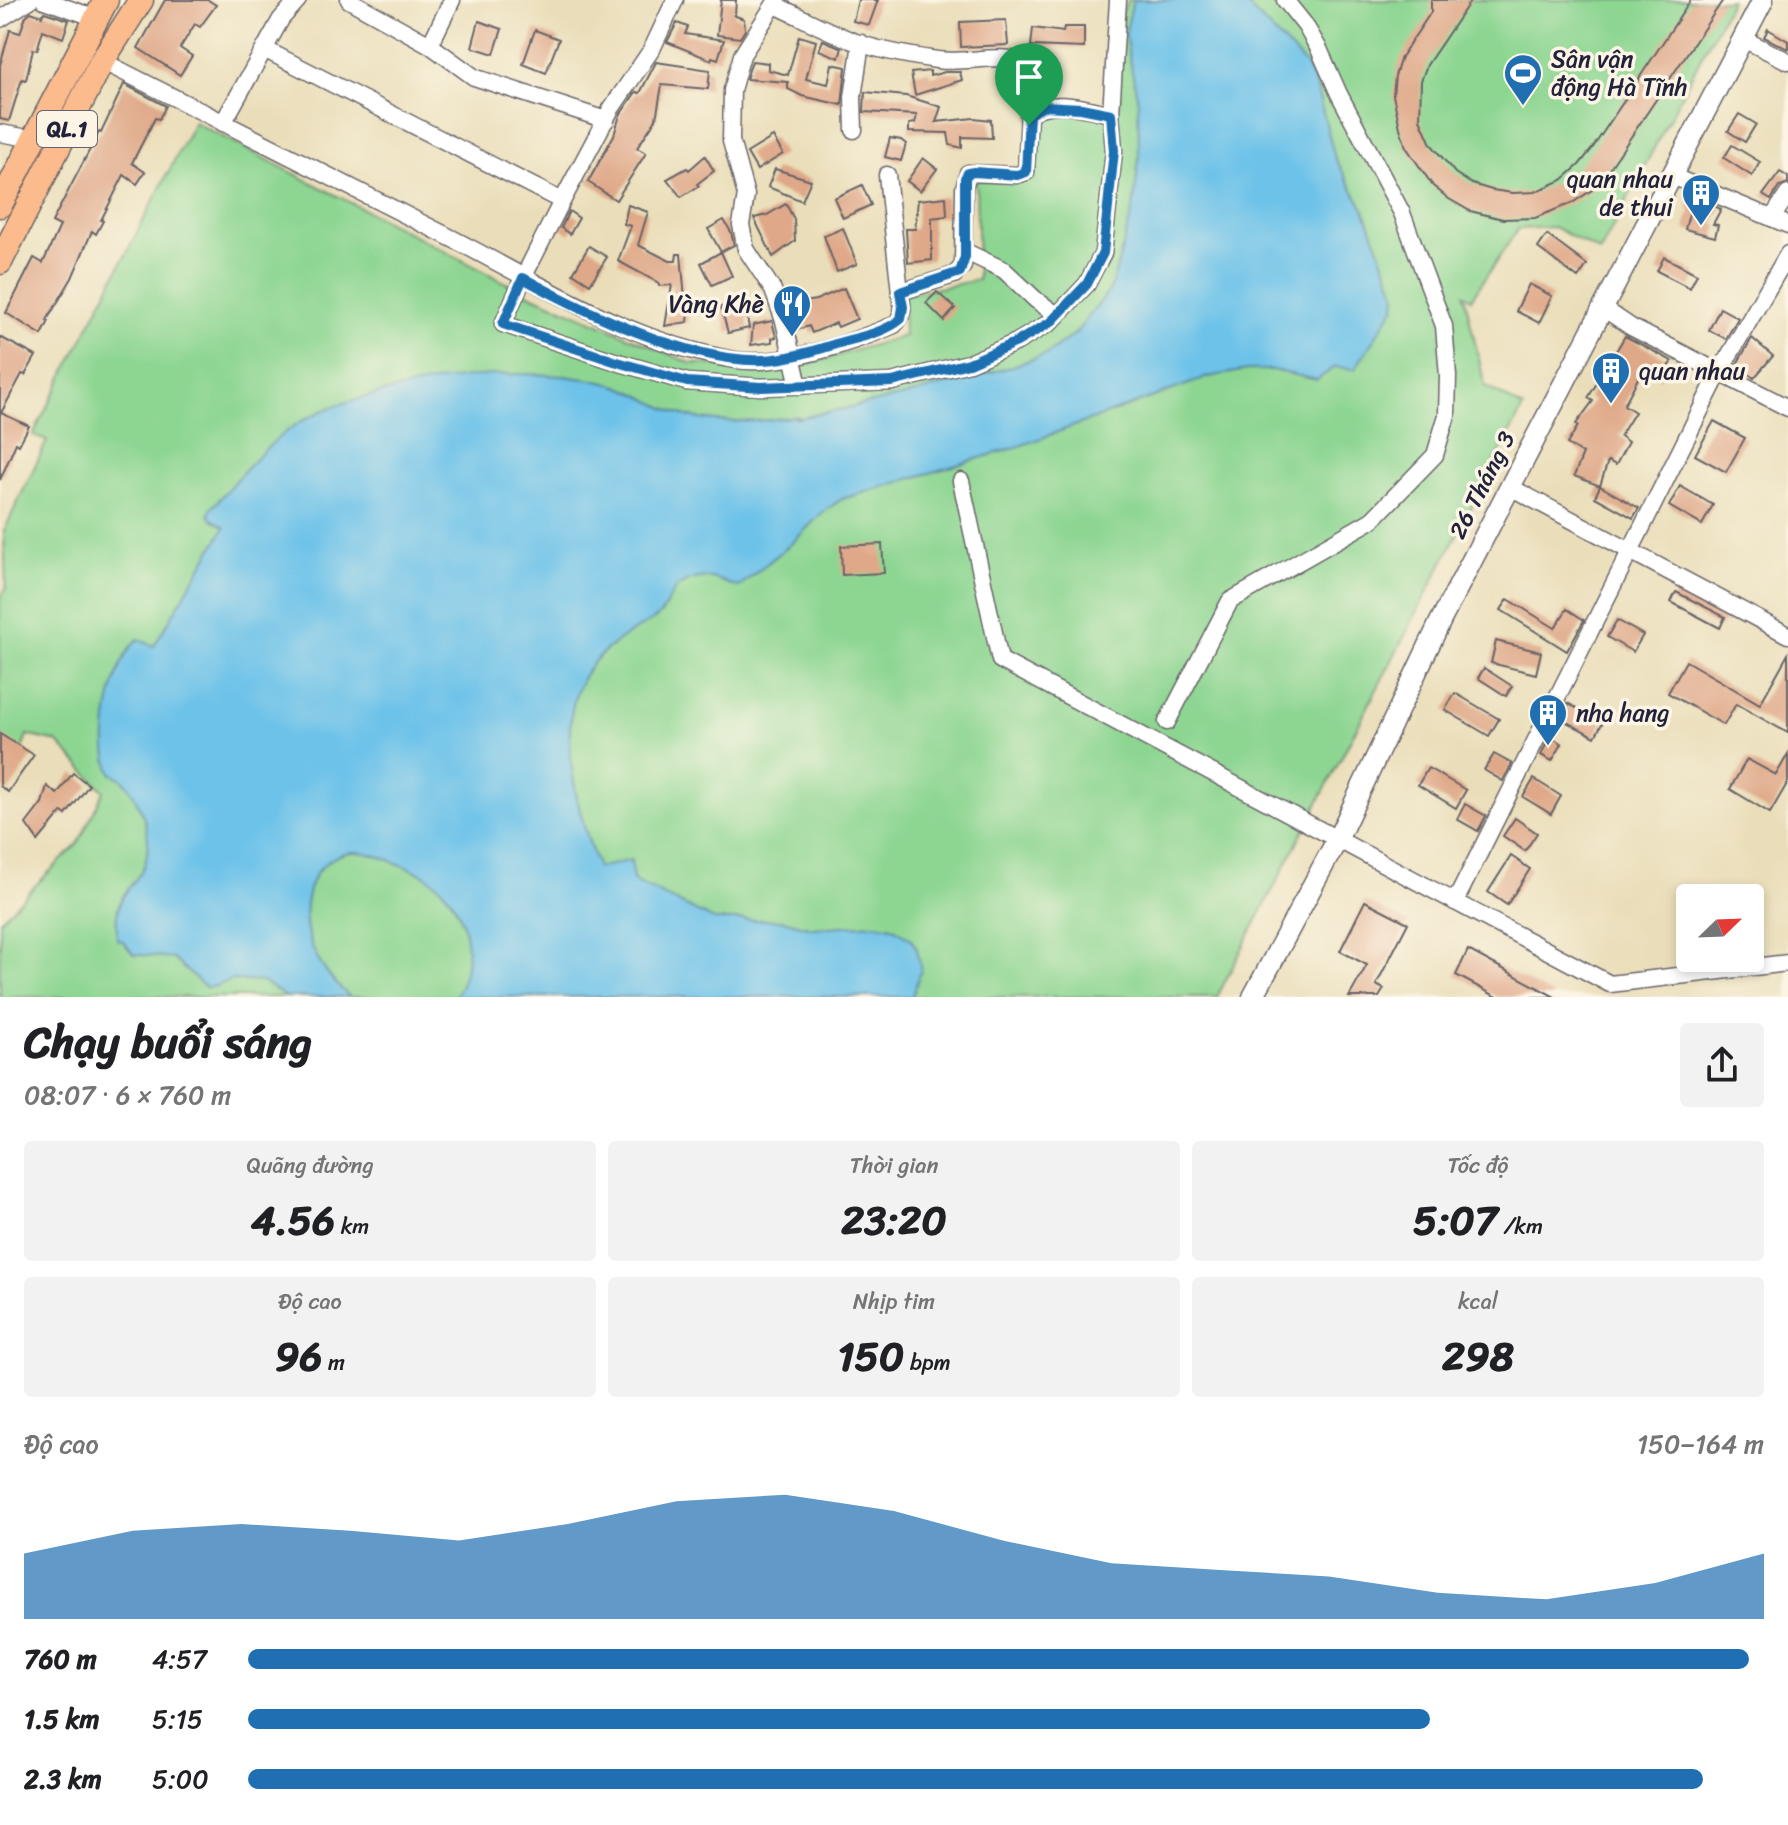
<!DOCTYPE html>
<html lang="vi">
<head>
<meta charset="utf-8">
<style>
  body { margin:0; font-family:Sriracha,sans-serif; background:#f2f2f2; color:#202124; height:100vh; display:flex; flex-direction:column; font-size:30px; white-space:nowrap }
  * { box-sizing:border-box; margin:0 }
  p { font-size:26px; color:#757577 }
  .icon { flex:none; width:44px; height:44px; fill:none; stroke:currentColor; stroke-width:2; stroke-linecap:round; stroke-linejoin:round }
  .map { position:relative; height:997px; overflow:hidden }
  .side { display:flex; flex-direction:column; background:#fff; flex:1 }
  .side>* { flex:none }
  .needle { width:52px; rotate:67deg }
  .buttons { position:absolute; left:1676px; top:884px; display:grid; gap:16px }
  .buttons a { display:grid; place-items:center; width:88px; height:88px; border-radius:8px; background:#fff; box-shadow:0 4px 12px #0003; font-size:40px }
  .pin { position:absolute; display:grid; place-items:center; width:68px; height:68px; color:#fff; margin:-82px -34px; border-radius:50% 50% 50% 0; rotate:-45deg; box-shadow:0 0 8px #0007 }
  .pin .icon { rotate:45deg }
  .round { display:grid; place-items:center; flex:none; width:84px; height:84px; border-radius:8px; background:#f2f2f2 }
  .summary { display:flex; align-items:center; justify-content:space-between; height:136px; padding:0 24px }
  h1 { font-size:44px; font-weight:700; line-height:60px }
  .figures { display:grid; grid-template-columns:repeat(3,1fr); gap:12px; height:136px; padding:8px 24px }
  .figures div { display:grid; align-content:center; border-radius:8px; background:#f2f2f2; text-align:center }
  .figures b { font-size:40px; font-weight:700 }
  .figures small { font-size:22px; font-weight:400 }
  .figures p { font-size:22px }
  .chart { height:224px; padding:16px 24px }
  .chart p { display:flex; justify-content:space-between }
  .chart svg { width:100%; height:144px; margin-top:8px; fill:#1f6fb2; opacity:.7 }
  ul { padding:0 24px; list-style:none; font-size:26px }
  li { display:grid; grid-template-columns:128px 96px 1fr; align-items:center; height:60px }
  li i { height:20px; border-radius:10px; background:#1f6fb2 }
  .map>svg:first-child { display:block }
  .green { fill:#8dd692; stroke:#587c66; stroke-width:2 }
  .water { fill:#6dc2e9; stroke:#487292; stroke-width:2 }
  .building { fill:#dfa888 }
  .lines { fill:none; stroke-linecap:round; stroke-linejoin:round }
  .minor-casing { stroke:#686467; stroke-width:19 }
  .tertiary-casing { stroke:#686467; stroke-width:23 }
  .primary-casing { stroke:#686467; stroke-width:27 }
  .minor { stroke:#fff; stroke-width:16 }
  .tertiary { stroke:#fff; stroke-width:20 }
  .primary { stroke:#fbbb8d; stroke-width:24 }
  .route-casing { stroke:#fff; stroke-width:16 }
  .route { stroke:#1f6fb2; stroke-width:10 }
  .labels { text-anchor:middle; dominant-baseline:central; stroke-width:7; stroke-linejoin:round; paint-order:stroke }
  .shield { fill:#fcf5e5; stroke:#63616e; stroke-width:2 }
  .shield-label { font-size:22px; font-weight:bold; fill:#22223b }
  .poi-label { font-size:24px; fill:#22223b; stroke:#fcf5e5; text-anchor:start }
  .street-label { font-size:24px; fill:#22223b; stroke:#fcf5e5 }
</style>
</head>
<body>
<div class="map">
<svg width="1788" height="997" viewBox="0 0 1788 997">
  <rect width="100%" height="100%" fill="#fcf5e5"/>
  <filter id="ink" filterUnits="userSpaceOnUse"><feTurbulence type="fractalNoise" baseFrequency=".0125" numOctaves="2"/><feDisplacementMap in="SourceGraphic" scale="16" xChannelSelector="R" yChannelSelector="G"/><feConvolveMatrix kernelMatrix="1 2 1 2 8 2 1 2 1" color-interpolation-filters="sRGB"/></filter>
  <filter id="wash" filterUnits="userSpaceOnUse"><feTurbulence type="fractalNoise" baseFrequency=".006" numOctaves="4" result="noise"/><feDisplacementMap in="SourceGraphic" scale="32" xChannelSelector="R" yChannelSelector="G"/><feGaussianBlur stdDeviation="1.8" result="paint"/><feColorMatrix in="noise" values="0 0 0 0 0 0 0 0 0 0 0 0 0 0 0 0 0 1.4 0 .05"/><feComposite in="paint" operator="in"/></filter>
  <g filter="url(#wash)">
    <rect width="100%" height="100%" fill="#eadeba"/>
    <!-- green -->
    <polygon class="green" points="1128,0 1731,0 1600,252 1554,227 1518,229 1471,299 1464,294 1485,386 1523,408 1217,997 0,997 0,920 78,844 104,791 57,742 27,735 22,750 0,740 0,597 6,589 4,531 47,441 33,435 194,122 522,291 690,363 789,370 904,336 903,295 978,280 976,180 1034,180 1030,112 1117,118 1117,23"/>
    <!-- water -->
    <path class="water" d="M1133 0H1242L1306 65 1316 86 1335 158 1364 209 1396 294 1395 306 1355 369 1335 367 1317 380 1272 370H1247L1208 377 1014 448 842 499 823 512 792 543 739 587C729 586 721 579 711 578 698 576 679 582 673 593 667 601 665 612 656 618 632 632 606 645 589 668 551 719 578 814 598 868L631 860 633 879 636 882 714 920H783L812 928 877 924 892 927 910 938 917 949 921 970 912 997H455C475 964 469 916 442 889 430 876 411 868 394 862 381 857 361 849 346 853 330 857 317 868 311 884 295 927 316 968 350 997H286L263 982 249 981 232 980 213 987H205L172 958 133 954 123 941 117 940C117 928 115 914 120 903 124 891 135 882 141 872 153 848 148 822 136 800 130 788 125 778 112 774 96 744 113 660 138 639L154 646 225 527 212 519 209 515 211 509C236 479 264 446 297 424 324 407 352 400 382 393 458 374 535 366 611 384 632 389 652 403 672 411 712 427 757 422 799 416L795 419 904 396 1004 369 1047 354 1075 334 1111 288 1133 209 1139 157 1138 102 1125 35Z"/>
    <g id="blocks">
      <!-- building -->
      <g class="building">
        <polygon points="165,0 208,0 216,5 200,27 195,24 180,48 192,56 180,75 138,48"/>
        <polygon points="721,0 736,0 735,15 733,15 744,19 745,30 740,38 717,35"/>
        <polygon points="858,0 878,0 869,25 853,21"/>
        <polygon points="1431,0 1471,0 1427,65 1421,81 1420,119 1431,144 1455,173 1472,184 1492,190 1513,193 1535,192 1562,180 1579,165 1592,149 1691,0 1723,0 1608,171 1592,190 1572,203 1535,218 1503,219 1470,211 1449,199 1433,186 1406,147 1400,128 1393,95 1395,76 1401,57 1431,12"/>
        <polygon points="31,12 42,16 44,12 69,20 63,38 43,30 37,50 33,49 26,80 22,79 9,121 0,119 0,65 10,30 20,33 26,16"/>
        <polygon points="1006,20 1008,45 961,47 960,22"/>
        <polygon points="479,21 502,29 494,54 472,47"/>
        <polygon points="677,23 688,27 685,34 724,40 718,59 712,57 711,60 667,42"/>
        <polygon points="1064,27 1084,27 1084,48 1031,46 1033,28 1063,32"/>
        <polygon points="1768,29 1788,41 1788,49 1764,37"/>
        <polygon points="535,30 559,39 546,73 523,64"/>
        <polygon points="799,36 816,41 806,79 828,84 832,64 846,67 842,105 802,96 788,89 788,82 746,79 752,61 768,63 768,70 788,75"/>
        <polygon points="823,40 842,48 839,58 819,50"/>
        <polygon points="656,62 710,70 708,89 662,85 656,119 637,148 646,153 616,200 588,182 614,135 620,115 636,92 640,93"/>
        <polygon points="930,71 930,76 945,72 960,72 962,80 915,95 911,73"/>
        <polygon points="124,84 166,106 159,119 155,118 132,163 145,172 137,184 124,175 101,220 103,221 96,234 92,231 72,278 47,320 49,321 42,335 6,313 34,258 43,263 60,226 52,222 99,132 101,133"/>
        <polygon points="865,92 906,96 941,107 936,122 974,118 991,120 992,138 962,137 962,148 950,145 948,133 909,132 909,124 915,123 917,115 864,112"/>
        <polygon points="1739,114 1756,124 1745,142 1728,131"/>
        <polygon points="773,137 783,154 757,170 747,153"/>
        <polygon points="890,138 901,140 906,144 901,161 885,157"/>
        <polygon points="1732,145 1760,162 1752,176 1724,158"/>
        <polygon points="705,156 714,171 697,184 699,186 681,197 667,179 687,168 689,170"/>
        <polygon points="923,158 937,169 920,191 907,181"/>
        <polygon points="775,169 811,180 802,201 768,187"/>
        <polygon points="1780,172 1788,177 1788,183 1779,187 1771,200 1763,195"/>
        <polygon points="862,185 871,205 843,218 834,198"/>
        <polygon points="946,197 947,216 932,218 932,260 908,263 906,229 915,229 918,200"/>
        <polygon points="1693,197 1721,209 1713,224 1718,225 1715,237 1685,229 1690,210 1687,208"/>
        <polygon points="786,204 794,219 795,241 773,257 754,218 767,215"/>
        <polygon points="628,205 648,212 638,245 670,261 676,261 677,254 681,254 685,299 690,299 688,322 665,326 672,285 659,286 659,283 618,261 631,226 624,224"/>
        <polygon points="569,211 579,218 570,234 561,228"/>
        <polygon points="724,220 731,232 734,245 721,252 708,229"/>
        <polygon points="843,228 857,264 837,272 824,236"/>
        <polygon points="1547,235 1587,265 1578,278 1538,248"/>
        <polygon points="589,246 607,257 590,284 573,273"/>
        <polygon points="721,252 732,276 712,285 701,263"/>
        <polygon points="1664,257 1697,274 1690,288 1657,271"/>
        <polygon points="1529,284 1552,296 1539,323 1516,311"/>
        <polygon points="844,288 857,319 838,327 836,323 812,333 809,326 797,330 790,304 816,300"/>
        <polygon points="937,292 955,308 944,321 926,303"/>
        <polygon points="744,301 749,328 728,333 721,307"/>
        <polygon points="1720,308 1738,318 1726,339 1709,330"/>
        <polygon points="772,321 776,337 772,338 772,342 751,345 753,325"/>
        <polygon points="1625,336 1672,361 1660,378 1644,367 1624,405 1635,412 1620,436 1628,442 1616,465 1608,461 1600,486 1574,476 1583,454 1567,444 1578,426 1576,424 1593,401 1588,398"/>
        <polygon points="0,337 36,356 25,375 22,374 1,413 29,426 19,445 16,443 0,480"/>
        <polygon points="1752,338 1773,356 1754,378 1737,364"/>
        <polygon points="1714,421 1745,438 1726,472 1695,455"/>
        <polygon points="1600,486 1639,508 1633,518 1595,497"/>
        <polygon points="1680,486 1713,505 1702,525 1669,506"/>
        <polygon points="882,544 884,573 842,575 841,546"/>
        <polygon points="1676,592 1725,617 1720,628 1671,602"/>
        <polygon points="1508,599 1555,628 1567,609 1584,620 1567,651 1501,610"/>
        <polygon points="1617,620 1643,635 1633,652 1607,637"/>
        <polygon points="1496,641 1541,652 1536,674 1491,663"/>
        <polygon points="1788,654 1788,733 1736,704 1724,725 1668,693 1686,661 1760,704"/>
        <polygon points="1484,668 1512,686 1506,696 1478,678"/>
        <polygon points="1455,693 1499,719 1489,736 1445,710"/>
        <polygon points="1567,703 1603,722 1595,737 1559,718"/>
        <polygon points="0,734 34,755 8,792 0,786"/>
        <polygon points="1550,736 1562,744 1552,761 1541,755"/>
        <polygon points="1494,754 1512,764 1503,781 1484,770"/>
        <polygon points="1788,754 1788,782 1770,813 1730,789 1747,759 1776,775"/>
        <polygon points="1428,768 1466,790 1456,808 1418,785"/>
        <polygon points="73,773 89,785 66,815 62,812 38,841 26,824 42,803 47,786 57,794"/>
        <polygon points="1534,779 1561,796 1551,814 1523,797"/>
        <polygon points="1465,804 1486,816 1478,831 1457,819"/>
        <polygon points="1515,818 1537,833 1525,851 1503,836"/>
        <polygon points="1511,856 1530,869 1507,905 1488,892"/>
        <polygon points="1365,901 1408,923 1376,985 1384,989 1379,997 1349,997 1367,965 1340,951"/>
        <polygon points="1468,950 1555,997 1497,997 1456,975"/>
      </g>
    </g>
  </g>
  <g filter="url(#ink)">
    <use href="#blocks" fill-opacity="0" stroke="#686467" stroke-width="2"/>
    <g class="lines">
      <defs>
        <g id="minor">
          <polyline points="44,0 96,18"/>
          <polyline points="349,0 430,45 474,77 606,120"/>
          <polyline points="675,0 652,49 611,109 559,207 523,278 503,324 614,361 687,382 761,387 892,382 969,363 1017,342 1051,322 1087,284 1103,253 1114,151 1111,114 1118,0"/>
          <polyline points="777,0 742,55 732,90 731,141 746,195 741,225 746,249 773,290 784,321 799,386"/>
          <path d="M775 5C801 17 827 31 853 41 879 51 910 56 937 60 965 64 996 53 1023 62L1029 73V114"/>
          <polyline points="0,19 30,0"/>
          <polyline points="1743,39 1788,61"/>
          <polyline points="430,45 452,0"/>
          <polyline points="266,50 562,201"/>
          <path d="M102 61C219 120 336 179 453 239 544 286 632 343 735 360 782 367 851 343 894 325 905 315 903 306 900 292L954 275 963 266 964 188 968 173 1017 175 1026 172 1029 114C1049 97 1088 109 1111 114"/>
          <polyline points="223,123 281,19 298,0"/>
          <polyline points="854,130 853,97 861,43"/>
          <polyline points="0,133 34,139"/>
          <polyline points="887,175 900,292"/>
          <polyline points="1672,176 1788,225"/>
          <polyline points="1772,218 1788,194"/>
          <polyline points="964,251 1004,270 1036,300 1057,315"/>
          <polyline points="1603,308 1631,327 1788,408"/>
          <polyline points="961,481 1000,660 1610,984 1788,963"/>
          <polyline points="1510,487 1788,635"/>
          <polyline points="1167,722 1230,601 1372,520 1435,455 1447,415 1448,376 1444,326 1402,213 1339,94 1319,49 1305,25 1285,0"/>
          <polyline points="1455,902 1720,371 1788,254"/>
        </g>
        <polyline id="tertiary" points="1253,997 1337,840 1441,620 1763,0"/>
        <g id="primary">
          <polyline points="0,205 106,0"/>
          <polyline points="0,262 102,61 141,0"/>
        </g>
      </defs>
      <!-- minor casing -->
      <use href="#minor" class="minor-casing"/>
      <!-- tertiary casing -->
      <use href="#tertiary" class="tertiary-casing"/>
      <!-- primary casing -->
      <use href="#primary" class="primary-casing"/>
      <!-- minor -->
      <use href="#minor" class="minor"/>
      <!-- tertiary -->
      <use href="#tertiary" class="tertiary"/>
      <!-- primary -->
      <use href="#primary" class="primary"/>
    </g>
  </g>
  <g class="lines" filter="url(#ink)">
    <defs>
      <path id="route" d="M1044 106 1081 108 1111 114 1114 151 1103 253 1087 284 1051 322 1017 342 969 363 892 382 761 387 687 382 614 361 503 324 523 278C585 312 691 363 762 360 789 359 814 351 839 343 860 337 884 333 901 319L903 307 900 292 960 272 965 257V178L968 173 974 172 1017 175 1026 172 1029 114Z"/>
    </defs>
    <!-- route casing -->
    <use href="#route" class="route-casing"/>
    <!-- route -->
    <use href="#route" class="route"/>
  </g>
  <!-- icons -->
  <defs>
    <symbol id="stadium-pin" viewBox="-11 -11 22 30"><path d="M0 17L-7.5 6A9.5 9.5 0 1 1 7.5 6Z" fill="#1f6fb2" stroke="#fcf5e5"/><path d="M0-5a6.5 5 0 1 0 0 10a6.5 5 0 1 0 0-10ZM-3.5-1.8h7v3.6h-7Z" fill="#fff"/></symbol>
    <symbol id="building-pin" viewBox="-11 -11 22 30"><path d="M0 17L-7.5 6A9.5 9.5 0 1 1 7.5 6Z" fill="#1f6fb2" stroke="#fcf5e5"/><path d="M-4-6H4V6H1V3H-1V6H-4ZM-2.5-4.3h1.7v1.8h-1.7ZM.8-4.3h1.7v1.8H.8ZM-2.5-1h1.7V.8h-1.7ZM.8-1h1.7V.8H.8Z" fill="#fff"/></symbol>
    <symbol id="restaurant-pin" viewBox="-11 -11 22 30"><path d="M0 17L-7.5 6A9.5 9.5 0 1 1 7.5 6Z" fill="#1f6fb2" stroke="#fcf5e5"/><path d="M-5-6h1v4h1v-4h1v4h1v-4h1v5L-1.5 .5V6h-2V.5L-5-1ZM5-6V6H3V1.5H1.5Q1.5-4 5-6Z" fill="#fff"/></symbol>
  </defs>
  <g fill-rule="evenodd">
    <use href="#stadium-pin" x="1501" y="51" width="44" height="60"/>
    <use href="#building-pin" x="1679" y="171" width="44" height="60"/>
    <use href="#restaurant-pin" x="770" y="282" width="44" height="60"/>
    <use href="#building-pin" x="1589" y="349" width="44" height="60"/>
    <use href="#building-pin" x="1526" y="691" width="44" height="60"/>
  </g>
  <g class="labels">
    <!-- shield labels -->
    <rect class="shield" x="37" y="111" width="60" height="36" rx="6"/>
    <g class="shield-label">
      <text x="67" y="129">QL.1</text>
    </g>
    <!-- poi labels -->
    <g class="poi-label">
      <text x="1551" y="59">Sân vận<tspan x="1551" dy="28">động Hà Tĩnh</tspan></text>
      <text x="1673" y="179" text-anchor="end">quan nhau<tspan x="1673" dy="28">de thui</tspan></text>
      <text x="764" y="304" text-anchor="end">Vàng Khè</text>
      <text x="1639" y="371">quan nhau</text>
      <text x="1576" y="713">nha hang</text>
    </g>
    <!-- street labels -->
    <g class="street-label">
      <text transform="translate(1482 485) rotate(-63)">26 Tháng 3</text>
    </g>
  </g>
</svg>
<div class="buttons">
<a><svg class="needle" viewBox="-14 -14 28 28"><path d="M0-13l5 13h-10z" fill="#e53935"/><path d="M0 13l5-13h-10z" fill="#757577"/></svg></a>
</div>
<div class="pin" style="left:1029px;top:125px;background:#1e9e55"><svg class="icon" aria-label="arrive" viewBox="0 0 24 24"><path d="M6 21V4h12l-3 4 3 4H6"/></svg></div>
</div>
<section class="side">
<div class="summary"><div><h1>Chạy buổi sáng</h1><p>08:07 · 6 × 760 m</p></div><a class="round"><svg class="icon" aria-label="share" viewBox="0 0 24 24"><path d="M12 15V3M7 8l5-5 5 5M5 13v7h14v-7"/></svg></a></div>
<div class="figures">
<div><p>Quãng đường</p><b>4.56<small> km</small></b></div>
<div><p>Thời gian</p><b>23:20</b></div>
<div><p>Tốc độ</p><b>5:07<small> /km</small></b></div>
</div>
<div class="figures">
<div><p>Độ cao</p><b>96<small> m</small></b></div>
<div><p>Nhịp tim</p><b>150<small> bpm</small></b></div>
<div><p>kcal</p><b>298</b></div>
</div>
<div class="chart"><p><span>Độ cao</span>150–164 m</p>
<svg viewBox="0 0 160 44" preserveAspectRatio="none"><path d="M0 44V24L10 17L20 15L30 17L40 20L50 15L60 8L70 6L80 11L90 20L100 27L110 29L120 31L130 36L140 38L150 33L160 24V44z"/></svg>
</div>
<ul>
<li><b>760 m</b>4:57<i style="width:99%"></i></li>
<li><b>1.5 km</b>5:15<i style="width:78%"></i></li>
<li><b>2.3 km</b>5:00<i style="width:96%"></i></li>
</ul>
</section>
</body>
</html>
